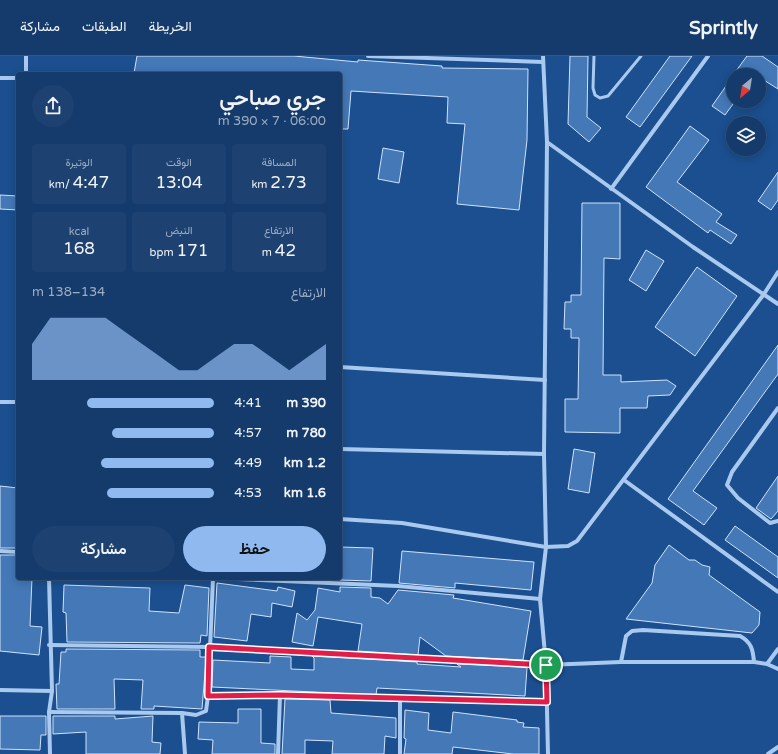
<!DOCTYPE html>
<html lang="ar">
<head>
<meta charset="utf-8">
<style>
  body { margin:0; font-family:"Varela Round",Vazirmatn,sans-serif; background:#1d4271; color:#f1f3f6; direction:rtl; height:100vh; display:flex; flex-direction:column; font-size:15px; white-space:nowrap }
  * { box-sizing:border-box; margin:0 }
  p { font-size:13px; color:#9dadc1 }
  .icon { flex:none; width:22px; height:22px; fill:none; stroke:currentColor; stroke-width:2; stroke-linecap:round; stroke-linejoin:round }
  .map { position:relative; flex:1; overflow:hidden; direction:ltr }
  .drawer { position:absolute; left:16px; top:16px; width:326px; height:508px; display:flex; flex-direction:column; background:#143b6b; border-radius:4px; box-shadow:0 2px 10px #0003,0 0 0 1px #33557e; direction:rtl }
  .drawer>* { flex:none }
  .needle { width:26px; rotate:210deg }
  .buttons { position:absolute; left:726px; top:12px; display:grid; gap:8px }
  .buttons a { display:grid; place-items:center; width:40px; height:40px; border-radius:50%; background:#143b6b; box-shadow:0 2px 10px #0003,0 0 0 1px #33557e; font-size:20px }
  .pin { position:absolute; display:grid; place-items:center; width:34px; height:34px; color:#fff; margin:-17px; border:2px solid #fff; border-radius:50%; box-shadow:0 1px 4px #0007 }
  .round { display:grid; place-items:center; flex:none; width:42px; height:42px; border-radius:21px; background:#1d4271 }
  .head { display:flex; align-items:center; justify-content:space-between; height:68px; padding:0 16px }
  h1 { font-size:22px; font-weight:600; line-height:30px }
  .stats { display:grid; grid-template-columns:repeat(3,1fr); gap:6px; height:68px; padding:4px 16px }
  .stats div { display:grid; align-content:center; border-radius:4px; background:#1d4271; text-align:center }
  .stats b { font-size:17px; font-weight:600 }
  .stats small { font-size:11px; font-weight:400 }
  .stats p { font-size:11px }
  .chart { height:112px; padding:8px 16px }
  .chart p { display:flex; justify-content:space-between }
  .chart svg { width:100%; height:72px; margin-top:4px; fill:#90b9f0; opacity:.7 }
  .primary-button { display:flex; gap:8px; margin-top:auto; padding:8px 16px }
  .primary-button a { flex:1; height:46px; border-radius:24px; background:#90b9f0; color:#111; font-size:16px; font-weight:600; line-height:46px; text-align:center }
  .primary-button a+a { background:#1d4271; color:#f1f3f6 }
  ul { padding:0 16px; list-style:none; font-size:13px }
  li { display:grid; grid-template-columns:64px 48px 1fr; align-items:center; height:30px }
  li i { height:10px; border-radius:5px; background:#90b9f0 }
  header { display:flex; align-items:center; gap:24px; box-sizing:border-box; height:56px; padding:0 20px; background:#143b6b; border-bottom:1px solid #33557e }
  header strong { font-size:19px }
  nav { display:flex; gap:22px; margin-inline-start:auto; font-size:14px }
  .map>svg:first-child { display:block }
  .building { fill:#4478b7; stroke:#cfe3fa }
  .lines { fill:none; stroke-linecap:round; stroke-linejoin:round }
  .lane { stroke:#a9c9ee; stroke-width:3 }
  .street { stroke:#a9c9ee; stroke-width:4 }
  .route-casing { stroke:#fff; stroke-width:8 }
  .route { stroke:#e11d48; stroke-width:5 }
</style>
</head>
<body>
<header>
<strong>Sprintly</strong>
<nav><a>الخريطة</a><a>الطبقات</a><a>مشاركة</a></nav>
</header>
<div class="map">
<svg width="778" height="698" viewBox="0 0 778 698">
  <rect width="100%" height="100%" fill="#1b4f8f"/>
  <!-- building -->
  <g class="building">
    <polygon points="137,0 294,0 358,6 358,4 442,10 442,12 528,13 527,84 519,154 457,148 465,68 447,67 448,41 351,35 348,73 340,73 340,18 134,17"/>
    <polygon points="570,0 588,0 587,61 601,72 589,86 568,68"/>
    <polygon points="670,0 692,0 640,71 626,61"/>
    <polygon points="747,0 762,0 778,11 778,33 759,21 759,19 733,19"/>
    <polygon points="733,20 733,48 725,59 712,50"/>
    <polygon points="690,70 709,84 677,126 722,158 716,166 737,179 731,188 710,174 708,177 646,131"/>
    <polygon points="383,92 404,96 399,127 378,123"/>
    <polygon points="778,116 778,144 771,154 758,145"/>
    <polygon points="0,139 18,140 18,154 0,153"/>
    <polygon points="582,147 620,147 620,203 604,202 603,319 621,319 621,326 667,324 676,330 670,339 648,340 647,352 620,352 620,377 565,376 565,343 578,343 579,282 571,282 571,273 564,273 565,246 571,246 571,239 581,239"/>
    <polygon points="646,194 664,205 646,235 629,224"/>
    <polygon points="697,211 737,240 695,300 655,271"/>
    <polygon points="778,289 778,318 693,435 717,452 704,469 668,443"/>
    <polygon points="574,393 595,397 589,437 568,433"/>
    <polygon points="778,420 778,455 771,463 756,452"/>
    <polygon points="0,430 18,432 18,492 0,492"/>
    <polygon points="735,470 778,501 778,522 725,484"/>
    <polygon points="669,489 689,504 695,504 702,509 710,511 709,519 760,556 759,569 752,577 626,563 652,527 655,509"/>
    <polygon points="340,491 373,492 371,525 340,524"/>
    <polygon points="402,495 534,506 531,534 455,527 455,532 399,527"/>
    <polygon points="0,499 18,499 18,522 32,522 30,570 42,571 39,599 0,595"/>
    <polygon points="217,527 277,535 278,531 295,535 292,551 272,547 271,561 251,558 247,585 214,581"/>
    <polygon points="64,529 150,532 149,555 179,557 185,529 209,532 207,580 201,579 200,587 67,586 66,557 63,556"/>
    <polygon points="340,531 371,532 371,541 380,542 388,548 398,534 454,539 453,542 531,555 523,604 446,600 420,581 418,599 358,595 362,568 318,561 313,590 292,586 297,557 307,564 315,554 318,532 340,536"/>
    <polygon points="66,593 200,594 200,601 206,601 206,604 202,653 154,650 154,653 141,653 143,624 114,623 115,653 57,653 56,628 59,628 61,596 66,596"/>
    <polygon points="270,600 291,601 291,613 314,614 314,602 312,600 417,606 417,608 461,611 457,608 522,611 527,612 525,640 377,632 376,639 212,631 213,604 270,607"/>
    <polygon points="285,643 330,644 331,657 396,662 396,682 385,680 384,698 332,698 333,685 305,684 305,698 282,698"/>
    <polygon points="238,653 261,653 261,687 275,688 275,698 212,698 213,684 198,683 199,666 238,667"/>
    <polygon points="405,654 429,657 428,674 451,677 453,656 517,664 517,666 524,667 523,671 539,672 539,698 513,698 453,691 452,698 404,698 406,683 404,682"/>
    <polygon points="0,660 46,660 46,679 41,679 40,694 0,693"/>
    <polygon points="53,660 115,660 115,663 153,660 152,686 161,687 160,698 86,698 86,676 53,678"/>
  </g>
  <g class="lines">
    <!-- lane -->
    <polyline class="lane" points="594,0 593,32 595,39 600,42 608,40 641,0"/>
    <!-- street -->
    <g class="street">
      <polyline points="26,0 26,18"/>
      <polyline points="368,0 543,6"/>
      <polyline points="543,0 547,86 544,398 546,491 568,490 577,485 764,238 778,216"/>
      <polyline points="0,22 18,22"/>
      <polyline points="547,86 693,191 778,248"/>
      <polyline points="611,133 708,0"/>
      <polyline points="340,311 545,324"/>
      <polyline points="0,346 18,346"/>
      <polyline points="778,352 732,416 727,429 738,442 770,467 778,465"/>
      <polyline points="340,393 544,398"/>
      <polyline points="624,424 778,536"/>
      <polyline points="340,463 402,467 546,491 540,543 546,609 548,698"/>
      <polyline points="0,495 18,496"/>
      <polyline points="49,522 52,635 49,656 50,698"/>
      <polyline points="213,522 208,640 280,639 278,698"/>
      <polyline points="48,523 213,522 398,530 540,543"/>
      <polyline points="49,589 209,591 546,609 621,606 754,606 767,608 778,613"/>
      <path d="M621 606 626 580 632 575 643 574 740 580C751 586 753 593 754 606"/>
      <polyline points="767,608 778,593"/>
      <polyline points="0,634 52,635"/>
      <polyline points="280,639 400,643"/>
      <polyline points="49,656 182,657 185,698"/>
      <polyline points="182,657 196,659 206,655 208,640"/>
      <polyline points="400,698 400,643 547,646"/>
      <polyline points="768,698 778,691"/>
    </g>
  </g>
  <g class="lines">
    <defs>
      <polygon id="route" points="209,591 546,609 547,646 280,639 208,640"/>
    </defs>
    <!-- route casing -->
    <use href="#route" class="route-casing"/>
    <!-- route -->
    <use href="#route" class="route"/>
  </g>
</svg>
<div class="buttons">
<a><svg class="needle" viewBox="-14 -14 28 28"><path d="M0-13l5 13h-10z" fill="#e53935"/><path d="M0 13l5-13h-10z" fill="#9dadc1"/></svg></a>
<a><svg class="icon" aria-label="layers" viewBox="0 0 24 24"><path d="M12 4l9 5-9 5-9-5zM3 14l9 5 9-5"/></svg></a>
</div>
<div class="pin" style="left:546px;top:609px;background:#1e9e55"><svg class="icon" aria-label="arrive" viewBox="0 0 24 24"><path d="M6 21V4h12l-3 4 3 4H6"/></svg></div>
<section class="drawer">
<div class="head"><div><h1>جري صباحي</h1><p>06:00 · 7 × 390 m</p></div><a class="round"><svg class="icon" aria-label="share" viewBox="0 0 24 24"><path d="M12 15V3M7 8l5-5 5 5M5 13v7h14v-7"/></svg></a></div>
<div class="stats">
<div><p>المسافة</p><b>2.73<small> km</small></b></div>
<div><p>الوقت</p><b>13:04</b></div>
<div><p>الوتيرة</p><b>4:47<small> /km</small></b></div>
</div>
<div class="stats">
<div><p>الارتفاع</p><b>42<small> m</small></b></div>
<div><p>النبض</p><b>171<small> bpm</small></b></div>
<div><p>kcal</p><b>168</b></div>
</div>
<div class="chart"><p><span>الارتفاع</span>134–138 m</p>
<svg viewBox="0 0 160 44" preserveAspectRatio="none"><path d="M0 44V22L10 6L20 6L30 6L40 6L50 14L60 22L70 30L80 38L90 38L100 30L110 22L120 22L130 30L140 38L150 30L160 22V44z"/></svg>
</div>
<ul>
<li><b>390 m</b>4:41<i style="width:70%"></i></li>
<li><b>780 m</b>4:57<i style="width:56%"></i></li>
<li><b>1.2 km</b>4:49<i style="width:62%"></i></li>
<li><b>1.6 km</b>4:53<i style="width:59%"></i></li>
</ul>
<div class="primary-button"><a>حفظ</a><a>مشاركة</a></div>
</section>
</div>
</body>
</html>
